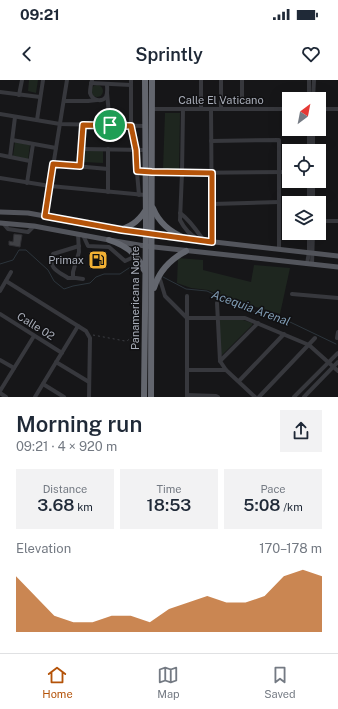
<!DOCTYPE html>
<html lang="en">
<head>
<meta charset="utf-8">
<style>
  body { margin:0; font-family:"Public Sans",sans-serif; background:#f2f2f3; color:#1f2937; height:100vh; display:flex; flex-direction:column; font-size:15px; white-space:nowrap }
  * { box-sizing:border-box; margin:0 }
  p { font-size:13px; color:#747a83 }
  .icon { flex:none; width:22px; height:22px; fill:none; stroke:currentColor; stroke-width:2; stroke-linecap:round; stroke-linejoin:round }
  .map { position:relative; height:317px; overflow:hidden }
  .drawer { display:flex; flex-direction:column; background:#fff; flex:1 }
  .drawer>* { flex:none }
  .needle { width:26px; rotate:32deg }
  .tools { position:absolute; left:282px; top:12px; display:grid; gap:8px }
  .tools a { display:grid; place-items:center; width:44px; height:44px; border-radius:0px; background:#fff; box-shadow:0 4px 16px #0002; font-size:20px }
  .pin { position:absolute; display:grid; place-items:center; width:34px; height:34px; color:#fff; margin:-17px; border:2px solid #fff; border-radius:50%; box-shadow:0 1px 4px #0007 }
  .round { display:grid; place-items:center; flex:none; width:42px; height:42px; border-radius:0px; background:#f2f2f3 }
  .summary { display:flex; align-items:center; justify-content:space-between; height:68px; padding:0 16px }
  h1 { font-size:22px; font-weight:600; line-height:30px }
  .stats { display:grid; grid-template-columns:repeat(3,1fr); gap:6px; height:68px; padding:4px 16px }
  .stats div { display:grid; align-content:center; border-radius:0px; background:#f2f2f3; text-align:center }
  .stats b { font-size:17px; font-weight:600 }
  .stats small { font-size:11px; font-weight:400 }
  .stats p { font-size:11px }
  .chart { height:112px; padding:8px 16px }
  .chart p { display:flex; justify-content:space-between }
  .chart svg { width:100%; height:72px; margin-top:4px; fill:#b45309; opacity:.7 }
  .status { display:flex; justify-content:space-between; align-items:center; height:28px; padding:0 20px; background:#fff; direction:ltr }
  .status svg { height:11px; fill:currentColor }
  header { display:flex; justify-content:space-between; align-items:center; height:52px; padding:0 16px; background:#fff; font-size:18px; font-weight:600 }
  .tabs { display:flex; justify-content:space-around; align-items:center; height:56px; border-top:1px solid #e0e1e3; background:#fff; font-size:11px; color:#747a83 }
  .tabs a { display:grid; justify-items:center; gap:2px }
  .tabs .on { color:#b45309 }
  .map>svg:first-child { display:block }
  .green { fill:#1e261f }
  .lines { fill:none; stroke-linecap:round; stroke-linejoin:round }
  .stream { stroke:#2c353c; stroke-width:1 }
  .building { fill:#404145; stroke:#303034 }
  .path { stroke:#3d3f44; stroke-width:1; stroke-dasharray:2 3; stroke-linecap:butt }
  .minor { stroke:#37383d; stroke-width:4 }
  .major { stroke:#53555c; stroke-width:5 }
  .highway { stroke:#63666e; stroke-width:6 }
  .route-casing { stroke:#fff; stroke-width:8 }
  .route { stroke:#b45309; stroke-width:5 }
  .labels { text-anchor:middle; dominant-baseline:central; stroke-width:3; stroke-linejoin:round; paint-order:stroke }
  .street-label { font-size:11px; fill:#a8adb8; stroke:#111113 }
  .poi-label { font-size:11px; fill:#a8adb8; stroke:#111113; text-anchor:end }
  .water-label { font-size:12px; font-style:italic; fill:#7f9bb3; stroke:#111113 }
</style>
</head>
<body>
<div class="status"><b>09:21</b><svg viewBox="0 0 49 12"><path d="M0 12V9h3v3zM5 12V6h3v6zM10 12V3h3v9zM15 12V0h3v12zM26 1h20v11H26zM47 4h2v5h-2z"/></svg></div>
<header><svg class="icon" aria-label="back" viewBox="0 0 24 24"><path d="M15 5l-7 7 7 7"/></svg>Sprintly<svg class="icon" aria-label="heart" viewBox="0 0 24 24"><path d="M12 20l-8-8c-3-5 5-10 8-4 3-6 11-1 8 4z"/></svg></header>
<div class="map">
<svg width="338" height="317" viewBox="0 0 338 317">
  <rect width="100%" height="100%" fill="#161618"/>
  <!-- green -->
  <g class="green">
    <polygon points="29,0 38,0 36,13 28,11"/>
    <circle cx="97" cy="11" r="6"/>
    <polygon points="165,33 180,33 179,90 163,90"/>
    <polygon points="15,62 30,65 28,79 13,76"/>
    <polygon points="83,71 103,71 103,83 83,82"/>
    <polygon points="178,178 203,180 203,190 251,202 254,185 290,188 280,234 235,221 208,210 191,208 177,203"/>
    <polygon points="220,240 243,240 252,243 252,245 222,275 220,274"/>
  </g>
  <g class="lines">
    <!-- stream -->
    <g class="stream">
      <polyline points="0,184 13,180 19,170 26,170 48,190 54,201 64,209 73,206 90,203 96,197 104,194 120,194 135,184"/>
      <polyline points="163,197 186,209 207,211 236,225 246,227 256,232 265,232 290,242 336,264"/>
    </g>
  </g>
  <!-- building -->
  <polygon class="building" points="14,154 22,155 20,167 9,165 9,161 13,162"/>
  <g class="lines">
    <!-- path -->
    <polyline class="path" points="93,255 125,261 127,261 139,251"/>
    <!-- minor -->
    <g class="minor">
      <path d="M92 0C91 4 90 9 90 13 92 20 101 23 106 17 108 13 107 8 107 4"/>
      <polyline points="131,0 131,46 135,70 139,115"/>
      <polyline points="242,0 242,21"/>
      <polyline points="91,3 131,5"/>
      <polyline points="0,12 40,17"/>
      <polyline points="107,13 110,45"/>
      <polyline points="19,15 22,0"/>
      <polyline points="309,19 309,0"/>
      <polyline points="313,19 314,0"/>
      <polyline points="64,21 88,21 97,20"/>
      <polyline points="152,29 289,29"/>
      <path d="M183 29 182 93 180 140C184 148 190 155 198 159"/>
      <polyline points="201,29 201,0"/>
      <polyline points="211,29 212,161"/>
      <polyline points="221,29 221,0"/>
      <polyline points="319,29 338,29"/>
      <polyline points="0,34 60,44 145,46"/>
      <polyline points="37,40 43,0"/>
      <polyline points="12,60 56,68"/>
      <polyline points="211,61 279,60 279,169"/>
      <polyline points="82,69 145,70"/>
      <polyline points="108,69 108,112"/>
      <polyline points="309,71 309,49"/>
      <polyline points="313,71 313,49"/>
      <polyline points="0,75 30,81"/>
      <polyline points="10,77 15,37"/>
      <polyline points="53,84 108,89"/>
      <polyline points="80,86 83,45"/>
      <polyline points="137,91 182,93 289,92"/>
      <polyline points="0,98 50,106 145,115"/>
      <polyline points="309,101 309,123"/>
      <polyline points="27,103 33,64"/>
      <polyline points="313,123 313,101"/>
      <polyline points="212,124 279,122"/>
      <path d="M180 133C190 140 197 151 204 161"/>
      <polyline points="45,136 67,0"/>
      <polyline points="319,141 338,141"/>
      <polyline points="3,143 8,149 28,152 34,146"/>
      <polyline points="83,155 88,166 109,167 125,181 136,176"/>
      <path d="M79 166 53 174C47 188 59 192 68 198H76L83 199"/>
      <polyline points="307,184 309,172 309,153"/>
      <polyline points="312,184 313,153"/>
      <polyline points="159,196 165,216 187,238 245,238 309,265 338,291"/>
      <polyline points="73,198 73,192 79,172 78,154"/>
      <polyline points="6,201 86,251 90,258 89,317"/>
      <polyline points="0,211 11,192"/>
      <polyline points="292,214 338,218"/>
      <polyline points="187,216 187,317"/>
      <polyline points="217,223 220,281 226,290"/>
      <polyline points="0,234 62,273"/>
      <polyline points="337,258 338,252"/>
      <polyline points="0,280 14,288"/>
      <polyline points="220,281 258,243"/>
      <polyline points="56,282 89,302"/>
      <polyline points="187,290 226,290 255,317"/>
      <polyline points="239,301 284,254"/>
      <polyline points="43,304 64,317"/>
      <polyline points="0,311 34,256"/>
      <polyline points="0,313 6,317"/>
      <polyline points="187,315 216,316 218,317"/>
      <polyline points="35,317 78,246"/>
      <polyline points="259,317 315,258"/>
      <polyline points="294,317 338,273"/>
      <polyline points="304,317 338,282"/>
    </g>
    <!-- major -->
    <g class="major">
      <polyline points="0,132 28,133 145,154 338,176"/>
      <polyline points="0,143 34,146 109,160 145,166 338,187"/>
    </g>
    <!-- highway -->
    <g class="highway">
      <path d="M153 128C159 143 170 152 185 158"/>
      <path d="M117 150C130 148 138 142 145 131"/>
      <path d="M109 160C125 165 138 174 144 190"/>
      <path d="M154 208C159 191 171 179 186 171"/>
      <polyline points="144,317 146,146 145,0"/>
      <polyline points="151,317 152,0"/>
    </g>
  </g>
  <g class="lines">
    <defs>
      <polygon id="route" points="83,45 131,46 136,70 137,91 152,92 212,93 212,162 122,150 45,136 53,84 80,86"/>
    </defs>
    <!-- route casing -->
    <use href="#route" class="route-casing"/>
    <!-- route -->
    <use href="#route" class="route"/>
  </g>
  <!-- icons -->
  <defs>
    <symbol id="fuel-square" viewBox="-11 -11 22 22"><rect x="-9" y="-9" width="18" height="18" rx="4" fill="#f2b134" stroke="#111113"/><path d="M-5.5-6h7V0h2V4h1.3V-2.5L3-4.5l.8-.8L6-3V5H2.5V1h-1V6h-7ZM-4.2-4.7v3.2H.2V-4.7Z" fill="#111"/></symbol>
  </defs>
  <g fill-rule="evenodd">
    <use href="#fuel-square" x="87" y="169" width="22" height="22"/>
  </g>
  <g class="labels">
    <!-- street labels -->
    <g class="street-label">
      <text x="221" y="20">Calle El Vaticano</text>
      <text transform="translate(135 218) rotate(-90)">Panamericana Norte</text>
      <text transform="translate(36 246) rotate(32)">Calle 02</text>
    </g>
    <!-- poi labels -->
    <g class="poi-label">
      <text x="84" y="180">Primax</text>
    </g>
    <!-- water labels -->
    <g class="water-label">
      <text transform="translate(251 228) rotate(20)">Acequia Arenal</text>
    </g>
  </g>
</svg>
<div class="tools">
<a><svg class="needle" viewBox="-14 -14 28 28"><path d="M0-13l5 13h-10z" fill="#e53935"/><path d="M0 13l5-13h-10z" fill="#747a83"/></svg></a>
<a><svg class="icon" aria-label="locate" viewBox="0 0 24 24"><circle cx="12" cy="12" r="6"/><path d="M12 2v4M12 18v4M2 12h4M18 12h4"/></svg></a>
<a><svg class="icon" aria-label="layers" viewBox="0 0 24 24"><path d="M12 4l9 5-9 5-9-5zM3 14l9 5 9-5"/></svg></a>
</div>
<div class="pin" style="left:110px;top:45px;background:#1e9e55"><svg class="icon" aria-label="arrive" viewBox="0 0 24 24"><path d="M6 21V4h12l-3 4 3 4H6"/></svg></div>
</div>
<section class="drawer">
<div class="summary"><div><h1>Morning run</h1><p>09:21 · 4 × 920 m</p></div><a class="round"><svg class="icon" aria-label="share" viewBox="0 0 24 24"><path d="M12 15V3M7 8l5-5 5 5M5 13v7h14v-7"/></svg></a></div>
<div class="stats">
<div><p>Distance</p><b>3.68<small> km</small></b></div>
<div><p>Time</p><b>18:53</b></div>
<div><p>Pace</p><b>5:08<small> /km</small></b></div>
</div>
<div class="chart"><p><span>Elevation</span>170–178 m</p>
<svg viewBox="0 0 160 44" preserveAspectRatio="none"><path d="M0 44V10L10 22L20 34L30 38L40 38L50 34L60 34L70 38L80 30L90 26L100 22L110 26L120 26L130 22L140 10L150 6L160 10V44z"/></svg>
</div>
</section>
<nav class="tabs">
<a class="on"><svg class="icon" aria-label="home" viewBox="0 0 24 24"><path d="M3 11l9-7 9 7M6 9v11h12V9"/></svg>Home</a>
<a><svg class="icon" aria-label="map" viewBox="0 0 24 24"><path d="M3 6l6-2 6 2 6-2v14l-6 2-6-2-6 2zM9 4v14M15 6v14"/></svg>Map</a>
<a><svg class="icon" aria-label="saved" viewBox="0 0 24 24"><path d="M7 4h10v16l-5-4-5 4z"/></svg>Saved</a>
</nav>
</body>
</html>
